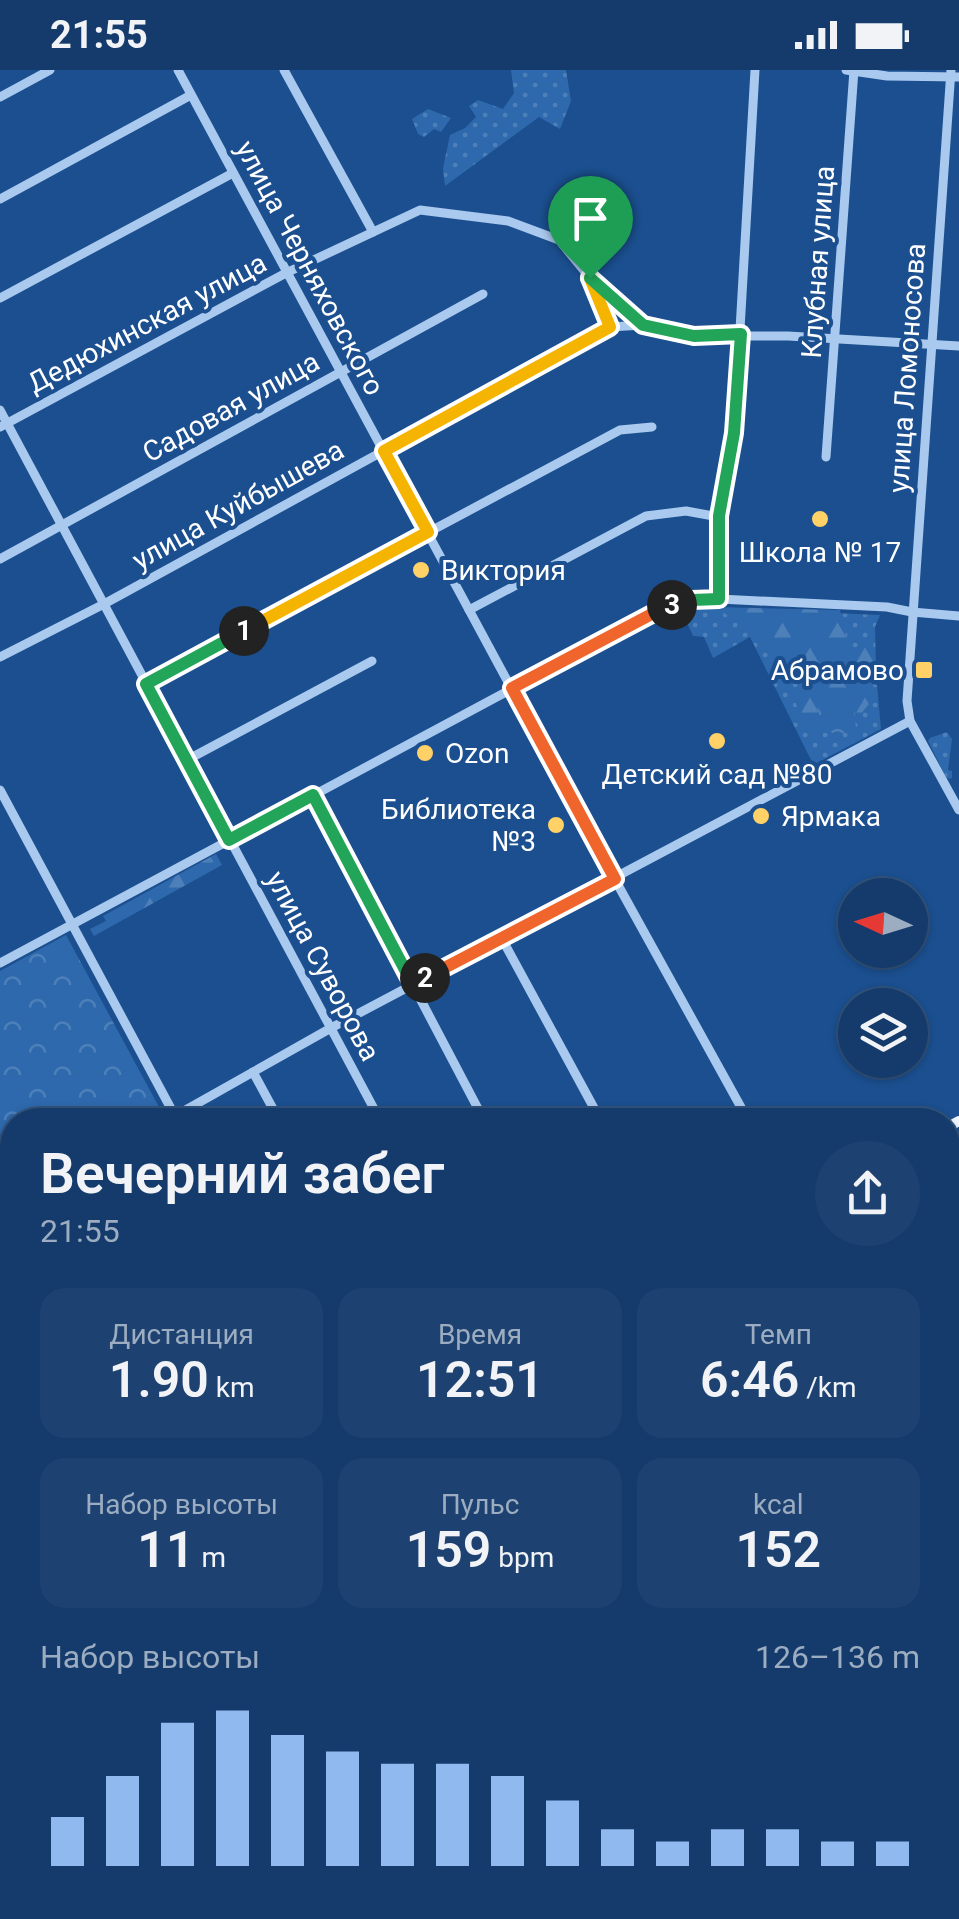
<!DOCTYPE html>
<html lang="ru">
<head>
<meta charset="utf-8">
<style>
  body { margin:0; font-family:Roboto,sans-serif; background:#1d4271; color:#f1f3f6; height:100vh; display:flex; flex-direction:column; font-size:38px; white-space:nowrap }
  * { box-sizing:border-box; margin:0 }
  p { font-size:32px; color:#9dadc1 }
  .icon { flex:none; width:55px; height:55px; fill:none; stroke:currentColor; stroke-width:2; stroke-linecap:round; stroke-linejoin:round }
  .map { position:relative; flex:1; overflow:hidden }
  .details { position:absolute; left:0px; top:1038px; width:960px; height:812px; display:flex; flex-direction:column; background:#143b6b; border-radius:40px 40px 0 0; box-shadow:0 2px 8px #0004,0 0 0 2px #33557e }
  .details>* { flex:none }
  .needle { width:65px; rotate:274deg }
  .fabs { position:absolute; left:838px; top:808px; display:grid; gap:20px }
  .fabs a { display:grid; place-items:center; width:90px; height:90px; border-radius:50%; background:#143b6b; box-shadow:0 2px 8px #0004,0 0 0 2px #33557e; font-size:50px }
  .pin { position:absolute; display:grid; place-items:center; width:85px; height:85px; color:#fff; margin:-102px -42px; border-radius:50% 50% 50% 0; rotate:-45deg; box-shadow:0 0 10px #0007 }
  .pin .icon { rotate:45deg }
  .km { position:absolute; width:50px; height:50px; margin:-25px; border-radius:50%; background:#222; color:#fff; font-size:28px; line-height:50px; text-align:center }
  .round { display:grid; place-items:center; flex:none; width:105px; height:105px; border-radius:52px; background:#1d4271 }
  .head { display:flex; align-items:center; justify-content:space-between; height:170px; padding:0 40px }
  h1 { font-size:55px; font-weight:600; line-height:75px }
  .metrics { display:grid; grid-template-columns:repeat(3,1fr); gap:15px; height:170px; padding:10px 40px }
  .metrics div { display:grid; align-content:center; border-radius:25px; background:#1d4271; text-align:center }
  .metrics b { font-size:50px; font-weight:600 }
  .metrics small { font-size:28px; font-weight:400 }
  .metrics p { font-size:28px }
  .chart { height:280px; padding:20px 40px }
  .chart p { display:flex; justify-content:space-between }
  .chart svg { width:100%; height:180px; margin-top:10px; stroke:#90b9f0; stroke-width:6 }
  .status { display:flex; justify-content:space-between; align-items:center; height:70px; padding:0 50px; background:#143b6b; direction:ltr }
  .status svg { height:28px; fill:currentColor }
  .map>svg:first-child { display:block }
  .grass { fill:url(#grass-dots) }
  .forest { fill:url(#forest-firs) }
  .park { fill:url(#park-crowns) }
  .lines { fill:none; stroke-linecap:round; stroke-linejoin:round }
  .minor { stroke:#a9c9ee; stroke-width:9 }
  .major { stroke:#f0f6ff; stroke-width:10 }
  .split-1-casing { stroke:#fff; stroke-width:20 }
  .split-2-casing { stroke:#fff; stroke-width:20 }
  .split-3-casing { stroke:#fff; stroke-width:20 }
  .split-4-casing { stroke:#fff; stroke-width:20 }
  .split-1 { stroke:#f5b400; stroke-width:12 }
  .split-2 { stroke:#22a559; stroke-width:12 }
  .split-3 { stroke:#f0652b; stroke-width:12 }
  .split-4 { stroke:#22a559; stroke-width:12 }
  .poi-dot { fill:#ffd166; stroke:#1b4f8f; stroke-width:4 }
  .labels { text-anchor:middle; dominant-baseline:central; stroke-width:8; stroke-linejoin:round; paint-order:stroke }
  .street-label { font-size:28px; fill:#fff; stroke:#1b4f8f }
  .poi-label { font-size:28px; fill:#fff; stroke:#1b4f8f; text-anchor:start }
</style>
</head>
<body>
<div class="status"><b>21:55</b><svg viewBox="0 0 49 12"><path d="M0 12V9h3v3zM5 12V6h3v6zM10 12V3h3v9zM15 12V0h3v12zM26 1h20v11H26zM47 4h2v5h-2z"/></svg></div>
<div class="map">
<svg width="959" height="1849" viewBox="0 0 959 1849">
  <defs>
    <pattern id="grass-dots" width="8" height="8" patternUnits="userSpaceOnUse" patternTransform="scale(2.5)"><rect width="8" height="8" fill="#2e69ad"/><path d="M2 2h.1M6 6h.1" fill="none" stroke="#4d80b9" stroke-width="1.8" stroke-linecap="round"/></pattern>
    <pattern id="forest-firs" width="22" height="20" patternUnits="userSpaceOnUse" patternTransform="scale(2.5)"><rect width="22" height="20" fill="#2e69ad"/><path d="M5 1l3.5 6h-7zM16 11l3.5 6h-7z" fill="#4d80b9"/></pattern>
    <pattern id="park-crowns" width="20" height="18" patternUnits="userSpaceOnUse" patternTransform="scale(2.5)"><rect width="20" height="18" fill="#2e69ad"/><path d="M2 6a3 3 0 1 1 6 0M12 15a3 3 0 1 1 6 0" fill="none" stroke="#4d80b9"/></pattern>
  </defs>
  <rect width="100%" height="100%" fill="#1b4f8f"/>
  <!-- grass -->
  <g class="grass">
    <polygon points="511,0 566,0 571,31 560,59 539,47 445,116 443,98 450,65 465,58 476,47 469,36 478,30 503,39 514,23"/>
    <polygon points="428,39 451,48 441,62 434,59 424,67 418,64 412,49"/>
    <polygon points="711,538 880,545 875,557 876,601 871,604 872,614 877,615 881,659 815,694 811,690 750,567 713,588 704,567 693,566 681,539"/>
    <polygon points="947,662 952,669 948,700 952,701 952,708 949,709 946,707 928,671 930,668"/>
  </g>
  <!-- forest -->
  <g class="forest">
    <path d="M715 537 840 540 850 585 873 568C873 576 875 586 874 593 871 609 868 608 877 624L855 651 837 631 817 638 822 658 807 660 796 634 800 603 769 573Z"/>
    <polygon points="216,784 222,795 94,866 90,859 106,851 103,846"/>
  </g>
  <!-- park -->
  <g class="park">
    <polygon points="829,623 848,628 854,637 856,659 836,665 823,657 815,631"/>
    <polygon points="66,865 166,1050 12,1050 12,1127 0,1104 0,901"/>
    <polygon points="948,1253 959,1274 959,1387 948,1393"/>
    <polygon points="451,1838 583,1838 589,1849 453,1849"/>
  </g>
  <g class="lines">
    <!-- minor -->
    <g class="minor">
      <polyline points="178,0 592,768 748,1050"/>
      <polyline points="284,0 373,162"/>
      <polyline points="846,0 887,6 959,7"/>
      <polyline points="951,0 907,631 910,651 959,740"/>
      <polyline points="0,27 50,0"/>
      <polyline points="0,129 191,25"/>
      <polyline points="592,210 643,255"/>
      <polyline points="0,228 233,103"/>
      <polyline points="0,340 380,1050"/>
      <polyline points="0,357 286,203 420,140 508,151 559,170 590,208 610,257"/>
      <polyline points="826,387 854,0"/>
      <polyline points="0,489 483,224"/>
      <polyline points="719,529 719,447 734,363 755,0"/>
      <polyline points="469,540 646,446 686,441 719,447"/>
      <polyline points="0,587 104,534 610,257 643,255 694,266 788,266 959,276"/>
      <polyline points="146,613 620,360 652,357"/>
      <polyline points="187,690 372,591"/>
      <polyline points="0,720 176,1048"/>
      <polyline points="313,725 484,1050"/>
      <polyline points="501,867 594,1038"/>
      <polyline points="0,893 665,537 692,531 719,529 887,537 912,542 959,546"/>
      <polyline points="253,1002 279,1050"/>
      <polyline points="175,1046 331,958 910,651"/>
      <polyline points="948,1403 959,1396"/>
      <polyline points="948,1623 959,1645"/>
      <polyline points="948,1707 959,1701"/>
      <polyline points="598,1838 605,1849"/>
      <polyline points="807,1838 814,1849"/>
      <polyline points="0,1843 3,1849"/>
      <polyline points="684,1849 705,1838"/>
    </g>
    <!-- major -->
    <g class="major">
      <polyline points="948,1057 959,1051"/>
      <polyline points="0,1132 12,1155"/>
      <polyline points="0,1568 12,1562"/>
    </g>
  </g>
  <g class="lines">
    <defs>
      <polyline id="split-1" points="244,561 428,462 384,381 610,257 590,208"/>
      <polyline id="split-2" points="244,561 146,614 229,770 313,725 413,915 425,908"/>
      <polyline id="split-3" points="425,908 615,809 512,618 665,537 672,535"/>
      <polyline id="split-4" points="590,208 643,255 694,266 741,264 734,363 719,446 719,529 692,530 672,535"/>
    </defs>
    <!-- split-1 casing -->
    <use href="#split-1" class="split-1-casing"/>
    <!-- split-2 casing -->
    <use href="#split-2" class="split-2-casing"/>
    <!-- split-3 casing -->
    <use href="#split-3" class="split-3-casing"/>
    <!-- split-4 casing -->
    <use href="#split-4" class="split-4-casing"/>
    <!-- split-1 -->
    <use href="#split-1" class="split-1"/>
    <!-- split-2 -->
    <use href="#split-2" class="split-2"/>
    <!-- split-3 -->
    <use href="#split-3" class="split-3"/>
    <!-- split-4 -->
    <use href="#split-4" class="split-4"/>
  </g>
  <!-- markers -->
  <g class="poi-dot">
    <circle cx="820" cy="449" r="10"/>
    <circle cx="421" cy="500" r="10"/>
    <rect x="914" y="590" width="20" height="20" rx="5"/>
    <circle cx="717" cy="671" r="10"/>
    <circle cx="425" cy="683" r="10"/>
    <circle cx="761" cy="746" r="10"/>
    <circle cx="556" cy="755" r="10"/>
  </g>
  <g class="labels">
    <!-- street labels -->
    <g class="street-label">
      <text transform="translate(818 192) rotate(-86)">Клубная улица</text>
      <text transform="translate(310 198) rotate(62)">улица Черняховского</text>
      <text transform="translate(147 253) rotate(-28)">Дедюхинская улица</text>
      <text transform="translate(907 298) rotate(-86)">улица Ломоносова</text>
      <text transform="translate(231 337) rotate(-29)">Садовая улица</text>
      <text transform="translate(238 435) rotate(-29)">улица Куйбышева</text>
      <text transform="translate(323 896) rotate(62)">улица Суворова</text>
    </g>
    <!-- poi labels -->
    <g class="poi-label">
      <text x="820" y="482" text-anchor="middle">Школа № 17</text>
      <text x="441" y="500">Виктория</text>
      <text x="904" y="600" text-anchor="end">Абрамово</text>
      <text x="445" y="683">Ozon</text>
      <text x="717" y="704" text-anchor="middle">Детский сад №80</text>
      <text x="536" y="739" text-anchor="end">Библиотека<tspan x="536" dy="32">№3</tspan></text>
      <text x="781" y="746">Ярмака</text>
    </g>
  </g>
</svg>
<div class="fabs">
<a><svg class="needle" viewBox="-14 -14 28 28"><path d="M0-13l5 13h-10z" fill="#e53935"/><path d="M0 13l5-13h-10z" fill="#9dadc1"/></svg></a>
<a><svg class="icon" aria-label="layers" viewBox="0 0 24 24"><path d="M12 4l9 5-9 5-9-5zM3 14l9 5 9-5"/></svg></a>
</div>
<div class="pin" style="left:590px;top:208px;background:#1e9e55"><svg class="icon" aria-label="arrive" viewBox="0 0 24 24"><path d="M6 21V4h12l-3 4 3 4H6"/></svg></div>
<b class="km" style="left:244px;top:561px">1</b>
<b class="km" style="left:425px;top:908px">2</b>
<b class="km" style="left:672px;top:535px">3</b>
<section class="details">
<div class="head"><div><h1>Вечерний забег</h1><p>21:55</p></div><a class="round"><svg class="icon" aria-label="share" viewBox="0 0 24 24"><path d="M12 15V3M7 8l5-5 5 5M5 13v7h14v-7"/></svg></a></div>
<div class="metrics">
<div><p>Дистанция</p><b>1.90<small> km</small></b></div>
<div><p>Время</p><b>12:51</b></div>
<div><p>Темп</p><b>6:46<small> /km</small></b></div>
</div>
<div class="metrics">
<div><p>Набор высоты</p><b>11<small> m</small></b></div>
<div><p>Пульс</p><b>159<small> bpm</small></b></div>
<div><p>kcal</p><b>152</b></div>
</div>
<div class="chart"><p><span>Набор высоты</span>126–136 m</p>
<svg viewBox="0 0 160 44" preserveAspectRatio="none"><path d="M5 44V32M15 44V22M25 44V9M35 44V6M45 44V12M55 44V16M65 44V19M75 44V19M85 44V22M95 44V28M105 44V35M115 44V38M125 44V35M135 44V35M145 44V38M155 44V38"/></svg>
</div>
</section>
</div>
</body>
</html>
